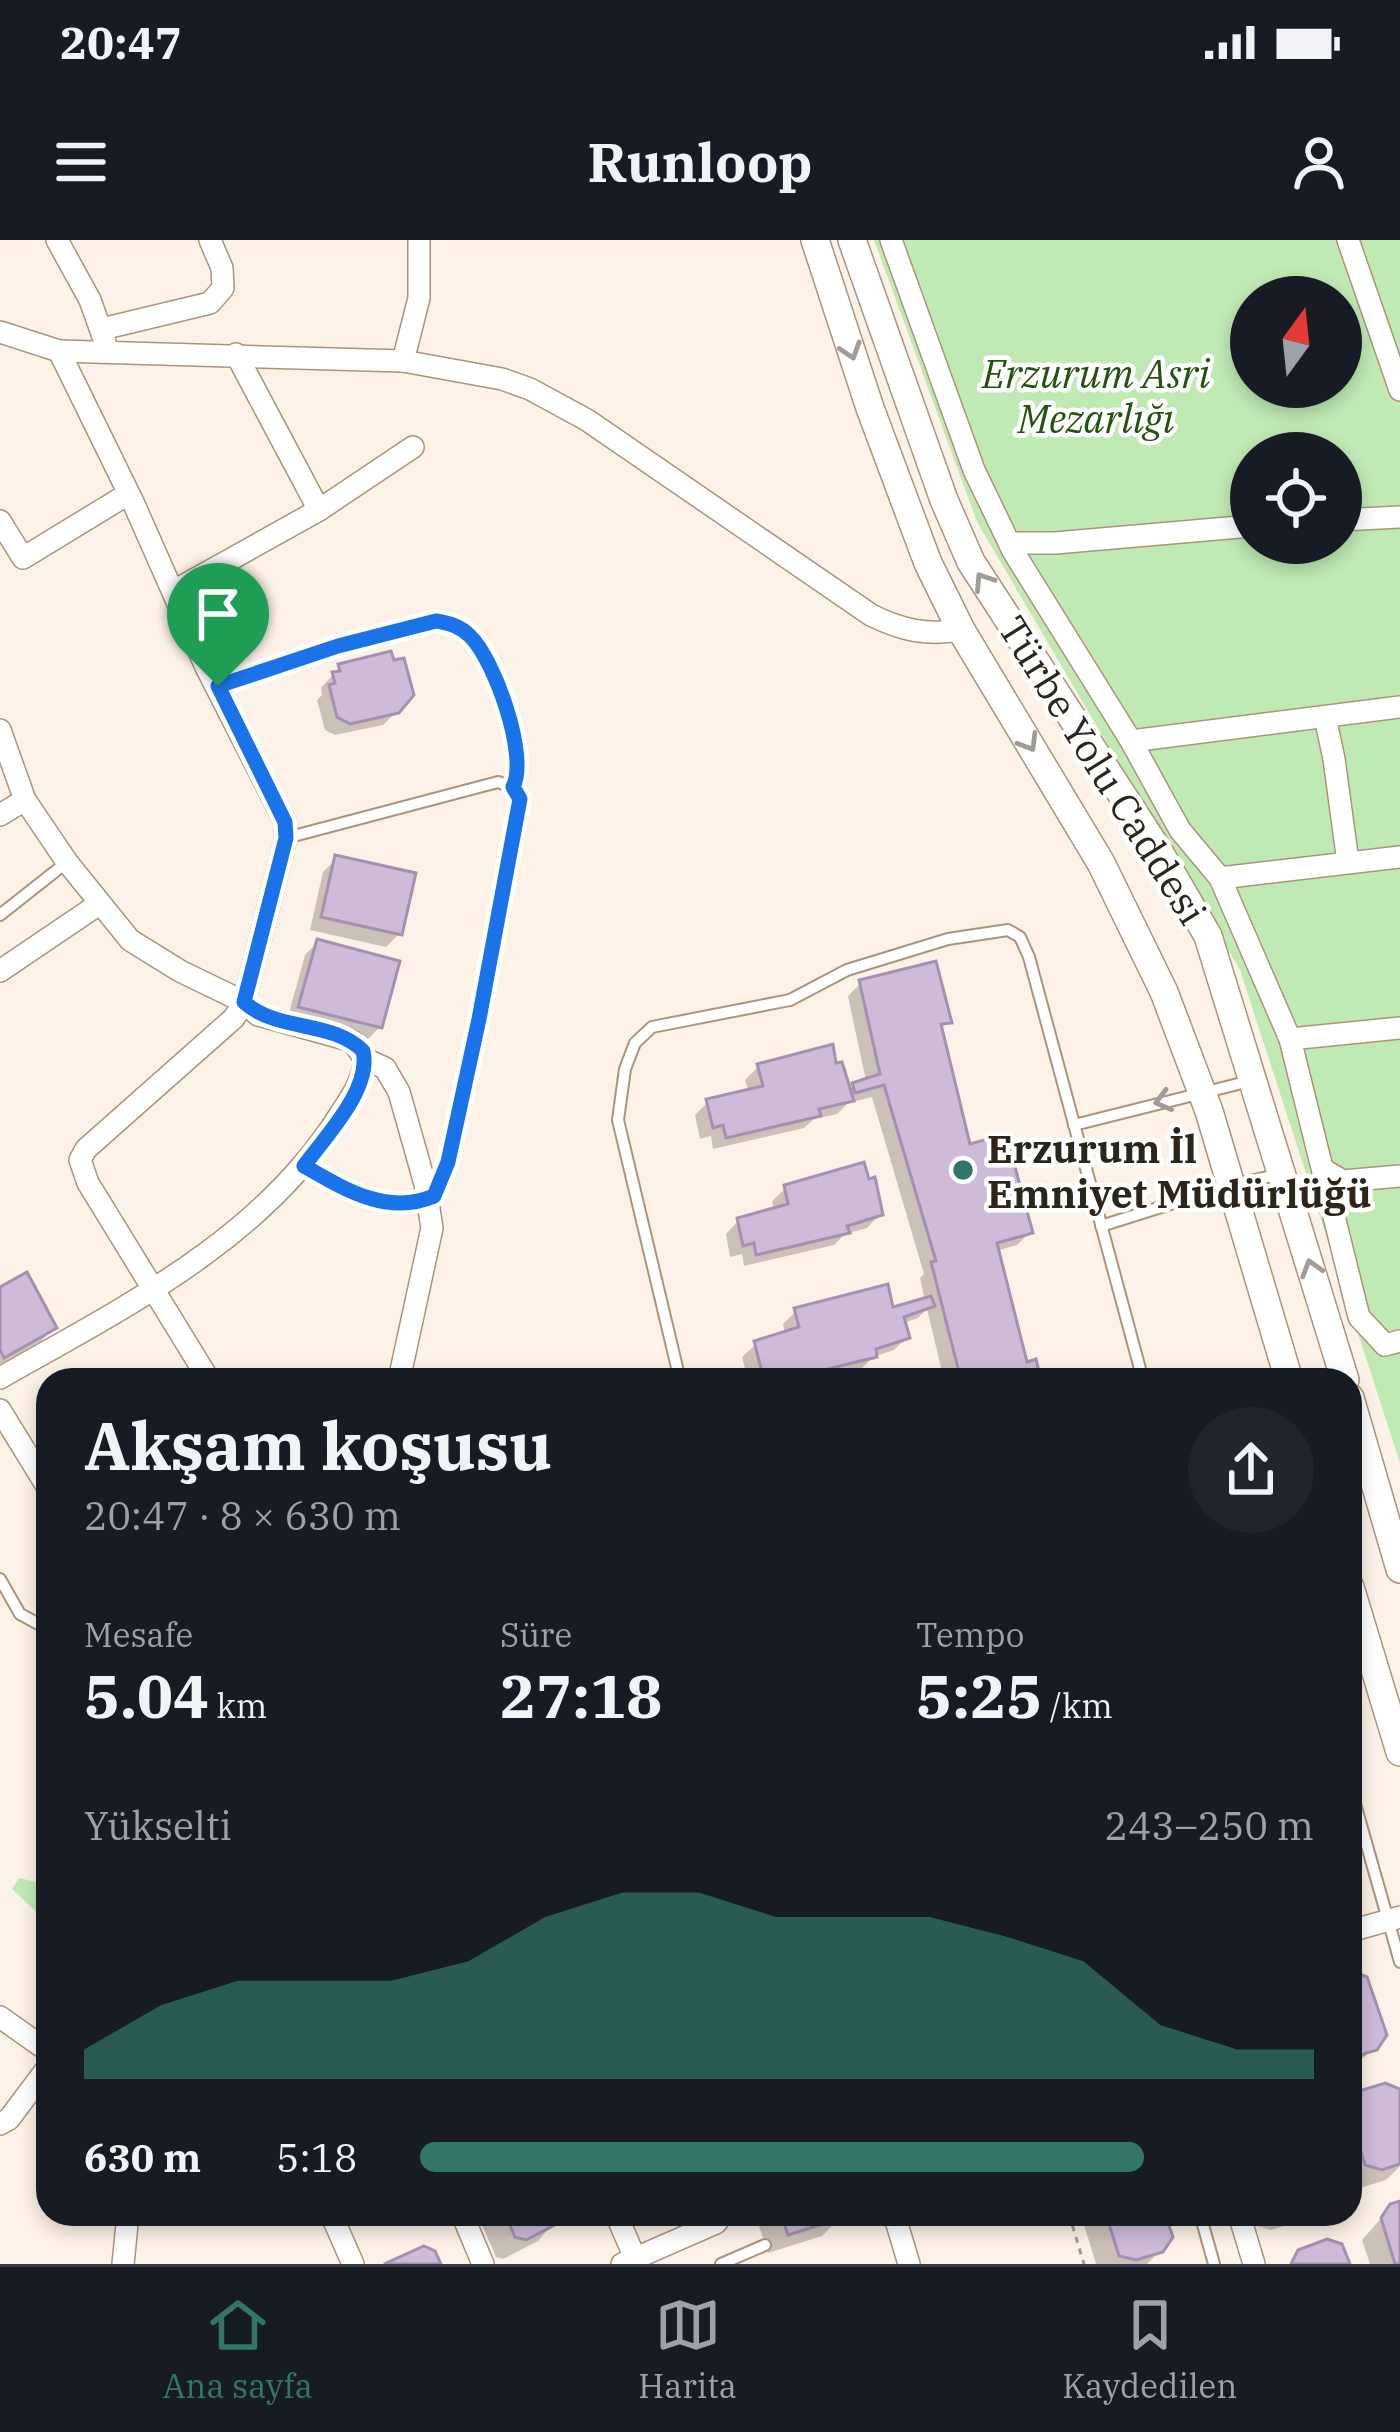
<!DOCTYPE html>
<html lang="tr">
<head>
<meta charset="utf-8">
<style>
  body { margin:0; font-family:"IBM Plex Serif",serif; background:#20242c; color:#f1f3f6; height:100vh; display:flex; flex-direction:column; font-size:45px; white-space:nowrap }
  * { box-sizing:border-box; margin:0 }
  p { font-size:39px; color:#9ea1a6 }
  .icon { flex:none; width:66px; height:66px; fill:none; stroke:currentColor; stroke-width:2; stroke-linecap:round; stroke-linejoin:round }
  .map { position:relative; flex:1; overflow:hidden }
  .sheet { position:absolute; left:36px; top:1128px; width:1326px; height:858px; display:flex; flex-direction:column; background:#171b24; border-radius:36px; box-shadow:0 6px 18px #0003 }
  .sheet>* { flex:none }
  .needle { width:78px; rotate:15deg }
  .buttons { position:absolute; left:1230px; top:36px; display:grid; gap:24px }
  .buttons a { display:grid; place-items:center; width:132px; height:132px; border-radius:50%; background:#171b24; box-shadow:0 6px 18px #0003; font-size:60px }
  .pin { position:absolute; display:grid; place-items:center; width:102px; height:102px; color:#fff; margin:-123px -51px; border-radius:50% 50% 50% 0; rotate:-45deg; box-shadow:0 0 12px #0007 }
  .pin .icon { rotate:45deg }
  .round { display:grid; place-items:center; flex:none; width:126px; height:126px; border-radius:63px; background:#20242c }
  .overview { display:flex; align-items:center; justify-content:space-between; height:204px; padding:0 48px }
  h1 { font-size:66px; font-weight:700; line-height:90px }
  .figures { display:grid; grid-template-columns:repeat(3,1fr); gap:18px; height:204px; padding:12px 48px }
  .figures div { display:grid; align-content:center }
  .figures b { font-size:60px; font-weight:700 }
  .figures small { font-size:33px; font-weight:400 }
  .figures p { font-size:33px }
  .chart { height:336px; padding:24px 48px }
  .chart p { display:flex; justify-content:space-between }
  .chart svg { width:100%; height:216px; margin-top:12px; fill:#337669; opacity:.7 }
  ul { padding:0 48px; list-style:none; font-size:39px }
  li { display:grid; grid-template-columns:192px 144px 1fr; align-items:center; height:90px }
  li i { height:30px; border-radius:15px; background:#337669 }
  .status { display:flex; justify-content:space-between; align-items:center; height:84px; padding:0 60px; background:#171b24; direction:ltr }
  .status svg { height:33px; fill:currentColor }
  header { display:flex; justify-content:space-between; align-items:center; height:156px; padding:0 48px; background:#171b24; font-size:54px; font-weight:700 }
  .menu { display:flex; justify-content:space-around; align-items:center; height:168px; border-top:3px solid #363941; background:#171b24; font-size:33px; color:#9ea1a6 }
  .menu a { display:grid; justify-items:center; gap:6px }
  .menu .selected { color:#337669 }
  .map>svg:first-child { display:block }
  .green { fill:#c0eab4; fill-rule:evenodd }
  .shadow { fill:#0003 }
  .building { fill:#cebad9; stroke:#a491af; stroke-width:3 }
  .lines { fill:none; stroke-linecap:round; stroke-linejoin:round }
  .lane-casing { stroke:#ae937a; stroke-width:14 }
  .street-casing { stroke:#ae937a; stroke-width:24 }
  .secondary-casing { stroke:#ae937a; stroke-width:30 }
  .path { stroke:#a4998f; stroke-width:3; stroke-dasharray:6 6; stroke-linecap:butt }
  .lane { stroke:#fff; stroke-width:10 }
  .street { stroke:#fff; stroke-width:21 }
  .secondary { stroke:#fff; stroke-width:27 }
  .oneway { stroke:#a19c98 }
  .route-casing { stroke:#fff; stroke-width:24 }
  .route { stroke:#1a73e8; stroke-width:15 }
  .poi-dot { fill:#337669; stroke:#fff; stroke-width:4.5 }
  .labels { text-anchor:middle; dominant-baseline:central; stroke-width:9; stroke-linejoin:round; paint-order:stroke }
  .park-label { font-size:39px; font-style:italic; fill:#22530f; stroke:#fff }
  .street-label { font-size:39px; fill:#2e241a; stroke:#fff }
  .poi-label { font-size:39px; font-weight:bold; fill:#2e241a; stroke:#fff; text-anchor:start }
</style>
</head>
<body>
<div class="status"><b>20:47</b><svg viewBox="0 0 49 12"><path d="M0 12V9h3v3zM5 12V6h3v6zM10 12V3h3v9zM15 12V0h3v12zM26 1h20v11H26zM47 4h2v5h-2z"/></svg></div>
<header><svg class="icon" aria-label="menu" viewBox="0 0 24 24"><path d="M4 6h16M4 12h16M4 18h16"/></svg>Runloop<svg class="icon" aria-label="person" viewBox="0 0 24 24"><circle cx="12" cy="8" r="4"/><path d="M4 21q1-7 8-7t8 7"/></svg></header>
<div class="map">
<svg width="1400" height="2024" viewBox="0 0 1400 2024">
  <rect width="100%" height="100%" fill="#fdf2e7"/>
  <!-- green -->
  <g class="green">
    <path d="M874 0H1400V1223L1240 730 977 282ZM1251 57H1341V147H1251ZM1251 213H1341V303H1251Z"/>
    <polygon points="19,1638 48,1645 48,1683 12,1649"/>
  </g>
  <!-- shadow -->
  <g class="shadow">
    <polygon points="340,427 397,471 383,485 335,495 325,490 317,460 322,455 321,448"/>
    <polygon points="336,619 399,694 386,707 310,690 323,632"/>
    <polygon points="318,702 380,787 367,800 287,780 305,715"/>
    <polygon points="861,743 948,782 940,790 968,907 1030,992 1017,1005 996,1011 1025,1126 1038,1140 944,1140 927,1069 918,1078 903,1083 907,1097 894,1110 873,1117 861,1129 815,1140 748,1140 742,1117 756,1104 785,1095 783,1084 796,1071 890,1070 925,1061 920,1038 924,1034 872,857 848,863 837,874 814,879 804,888 713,909 711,896 700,899 695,875 708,862 749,853 745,840 758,827 833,826 847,851 866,841 848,756"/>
    <polygon points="786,948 880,974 867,988 845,994 834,1005 744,1026 742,1014 730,1017 726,994 739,980 774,970 772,961"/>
    <polygon points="0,1050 54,1088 41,1101 0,1124"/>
    <polygon points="1350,1735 1374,1808 1350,1830"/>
    <polygon points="1400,1859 1400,1926 1386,1940 1360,1948 1350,1946 1350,1862"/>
    <polygon points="1400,1964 1400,2024 1370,2024 1362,2000 1391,1967"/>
    <polygon points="482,1974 561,1974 538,2001 503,2019 496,2017 480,1980"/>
    <polygon points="755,1974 841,1974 842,1976 822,1996 768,2013"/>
    <polygon points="1085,1974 1162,1974 1161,2010 1147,2024 1096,2024 1082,1978"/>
    <polygon points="1254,1974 1305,1974 1297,1982 1271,1990 1257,1986"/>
  </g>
  <!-- building -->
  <g class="building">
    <polygon points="391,411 394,420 404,418 414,455 399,473 350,484 337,477 329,445 335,443 332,432 340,431 338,424"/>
    <polygon points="335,615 416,633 402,695 321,677"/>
    <polygon points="317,699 400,721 382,788 298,767"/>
    <polygon points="936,721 952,783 941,784 970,904 1006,894 1033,993 997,1003 1027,1122 1036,1119 1041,1140 961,1140 931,1022 936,1021 884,845 855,853 852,843 880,834 859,740"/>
    <polygon points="833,804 836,823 842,822 854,861 819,869 821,876 726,898 723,885 713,888 706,859 763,846 757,824"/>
    <polygon points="864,922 869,939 875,937 883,975 847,986 850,993 756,1015 754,1003 743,1006 737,978 788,964 784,945"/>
    <polygon points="27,1032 57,1088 4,1118 0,1110 0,1047"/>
    <polygon points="888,1044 893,1067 931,1056 935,1066 904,1077 910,1098 876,1109 877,1117 782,1140 764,1140 754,1101 799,1087 794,1068"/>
    <polygon points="1350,1730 1367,1737 1387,1795 1377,1810 1350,1818"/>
    <polygon points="1385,1843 1400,1849 1400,1924 1382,1930 1365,1925 1350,1875 1350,1861 1356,1852"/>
    <polygon points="1400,1961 1400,2024 1395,2024 1381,1978 1390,1964"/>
    <polygon points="505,1974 576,1974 526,2000 515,1997"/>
    <polygon points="781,1974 845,1974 845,1977 788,1995"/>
    <polygon points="1106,1974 1165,1974 1173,1997 1163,2012 1136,2020 1119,2016"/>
    <polygon points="1327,1999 1342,2004 1350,2024 1291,2024 1298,2010"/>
    <polygon points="424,2006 435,2011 441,2024 384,2024"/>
  </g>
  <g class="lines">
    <defs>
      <g id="lane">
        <path d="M218 446C261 432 425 369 459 388 483 401 491 434 501 458 512 485 528 519 513 547"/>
        <path d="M286 598 498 542 513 547 520 558 479 779 439 950C403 988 338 946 303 926"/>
        <polyline points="0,675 67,622"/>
        <polyline points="1074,885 1250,841"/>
        <polyline points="1101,986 1231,945 1282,934"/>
        <polyline points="680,1140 618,880 625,829 635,803 652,787 790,760 847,730 948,699 1008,690 1020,697 1029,717 1143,1140"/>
        <polyline points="0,1339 20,1374 48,1389"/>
        <polyline points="1350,1546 1400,1722"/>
        <polyline points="1200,1974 1214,2024"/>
        <polyline points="721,2024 765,2005"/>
      </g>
      <g id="street">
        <polyline points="57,0 90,60 105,102"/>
        <polyline points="891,0 974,230 1013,311 1131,501 1180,590 1220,638 1290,799 1359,1077 1385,1105 1400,1101"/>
        <polyline points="1348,0 1400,150"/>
        <polyline points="102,89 210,63 223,48 222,28 210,0"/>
        <polyline points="0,92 59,111 133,262 206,427 285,582 286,598 244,762 234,778 86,909 80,920 88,943 209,1140"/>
        <path d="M59 111 403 121 502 139 530 149 587 180 871 375C901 390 927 396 961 390"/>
        <polyline points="236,114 319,270"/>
        <polyline points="403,121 419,58 419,0"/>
        <polyline points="1341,280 1400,277"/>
        <polyline points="0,281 23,318 128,254"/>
        <polyline points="1010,303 1055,303 1251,286"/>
        <polyline points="174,351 319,270 413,207"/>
        <polyline points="1325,477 1334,519 1348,622"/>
        <path d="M0 490 25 560 67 622 130 700 180 731 244 762 258 775 352 801 365 819C363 841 351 858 339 876 261 1000 123 1068 0 1138"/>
        <polyline points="1131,501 1400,467"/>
        <polyline points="0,575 25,560"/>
        <polyline points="1220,638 1400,617"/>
        <polyline points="0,731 99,664"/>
        <polyline points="1290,799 1400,788"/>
        <polyline points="365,819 385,828 399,852 425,944 432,988 399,1140"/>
        <polyline points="1324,930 1343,941 1400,936"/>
        <polyline points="0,1170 48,1248"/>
        <polyline points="1350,1691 1400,1677"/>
        <polyline points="0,1777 48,1811"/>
        <polyline points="0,1884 9,1879 48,1827"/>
        <polyline points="331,1974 353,2024"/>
        <polyline points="462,1974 483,2024"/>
        <polyline points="616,1974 635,2018"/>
        <polyline points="894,1974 909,2024"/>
        <polyline points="1239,1974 1254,2024"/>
        <polyline points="123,2024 128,1974"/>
        <polyline points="622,2024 716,1983 722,1974"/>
      </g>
      <g id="secondary">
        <polyline points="815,0 870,168 928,323 961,390 1101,623 1164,752 1209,871 1289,1140"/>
        <polyline points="852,0 944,260 971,322 1158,610 1208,696 1345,1140"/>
        <polyline points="1350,1158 1400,1329"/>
        <polyline points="1350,1347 1400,1512"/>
      </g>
    </defs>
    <!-- lane casing -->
    <use href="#lane" class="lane-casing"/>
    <!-- street casing -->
    <use href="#street" class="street-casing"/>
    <!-- secondary casing -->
    <use href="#secondary" class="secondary-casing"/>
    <!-- path -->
    <polyline class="path" points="1069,1974 1084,2024"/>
    <!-- lane -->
    <use href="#lane" class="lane"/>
    <!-- street -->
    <use href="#street" class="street"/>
    <!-- secondary -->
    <use href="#secondary" class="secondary"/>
  </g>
  <!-- one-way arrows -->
  <defs><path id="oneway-chevron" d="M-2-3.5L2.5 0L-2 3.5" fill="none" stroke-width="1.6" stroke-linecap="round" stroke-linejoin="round" transform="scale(3)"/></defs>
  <g class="oneway">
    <use href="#oneway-chevron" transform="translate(851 111) rotate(72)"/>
    <use href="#oneway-chevron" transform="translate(983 341) rotate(-123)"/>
    <use href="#oneway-chevron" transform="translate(1029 503) rotate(59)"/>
    <use href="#oneway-chevron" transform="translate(1163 861) rotate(165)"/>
    <use href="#oneway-chevron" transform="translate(1311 1028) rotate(-107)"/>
  </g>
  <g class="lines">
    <defs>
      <path id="route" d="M436 381C449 383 460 386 470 396 494 419 529 516 513 547L520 559 479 779 448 922 434 956C387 976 344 949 304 926 325 897 372 849 363 811 332 780 277 792 244 762L286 598 285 582 218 446 338 406Z"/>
    </defs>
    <!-- route casing -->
    <use href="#route" class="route-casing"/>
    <!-- route -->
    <use href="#route" class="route"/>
  </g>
  <!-- markers -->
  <circle class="poi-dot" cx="963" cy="930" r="12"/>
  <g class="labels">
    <!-- park labels -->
    <g class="park-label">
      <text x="1096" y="133">Erzurum Asri<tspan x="1096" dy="45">Mezarlığı</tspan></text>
    </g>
    <!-- street labels -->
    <g class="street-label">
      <text transform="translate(1103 530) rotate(58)">Türbe Yolu Caddesi</text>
    </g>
    <!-- poi labels -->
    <g class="poi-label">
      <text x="987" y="908">Erzurum İl<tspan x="987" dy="45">Emniyet Müdürlüğü</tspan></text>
    </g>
  </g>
</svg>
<div class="buttons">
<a><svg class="needle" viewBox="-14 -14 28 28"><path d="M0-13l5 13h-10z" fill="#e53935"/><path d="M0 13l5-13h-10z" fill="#9ea1a6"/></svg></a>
<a><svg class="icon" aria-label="locate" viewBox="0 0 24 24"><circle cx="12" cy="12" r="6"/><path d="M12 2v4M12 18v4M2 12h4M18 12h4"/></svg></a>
</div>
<div class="pin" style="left:218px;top:446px;background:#1e9e55"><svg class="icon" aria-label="arrive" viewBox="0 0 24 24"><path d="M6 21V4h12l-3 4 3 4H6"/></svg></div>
<section class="sheet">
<div class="overview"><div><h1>Akşam koşusu</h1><p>20:47 · 8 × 630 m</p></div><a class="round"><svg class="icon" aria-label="share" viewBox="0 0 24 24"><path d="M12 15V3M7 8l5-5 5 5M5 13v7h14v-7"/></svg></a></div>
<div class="figures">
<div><p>Mesafe</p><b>5.04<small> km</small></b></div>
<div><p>Süre</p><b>27:18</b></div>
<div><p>Tempo</p><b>5:25<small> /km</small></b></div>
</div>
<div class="chart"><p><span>Yükselti</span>243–250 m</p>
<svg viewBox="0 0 160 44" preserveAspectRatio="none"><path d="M0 44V38L10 29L20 24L30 24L40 24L50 20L60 11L70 6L80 6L90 11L100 11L110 11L120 15L130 20L140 33L150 38L160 38V44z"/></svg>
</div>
<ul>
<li><b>630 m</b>5:18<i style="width:81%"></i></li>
</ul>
</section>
</div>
<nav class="menu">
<a class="selected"><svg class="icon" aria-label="home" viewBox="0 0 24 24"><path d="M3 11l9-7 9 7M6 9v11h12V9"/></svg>Ana sayfa</a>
<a><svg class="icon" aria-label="map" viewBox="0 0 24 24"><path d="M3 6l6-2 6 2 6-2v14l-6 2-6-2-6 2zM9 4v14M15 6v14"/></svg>Harita</a>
<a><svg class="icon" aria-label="saved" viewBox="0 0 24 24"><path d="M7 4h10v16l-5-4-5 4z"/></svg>Kaydedilen</a>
</nav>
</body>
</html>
